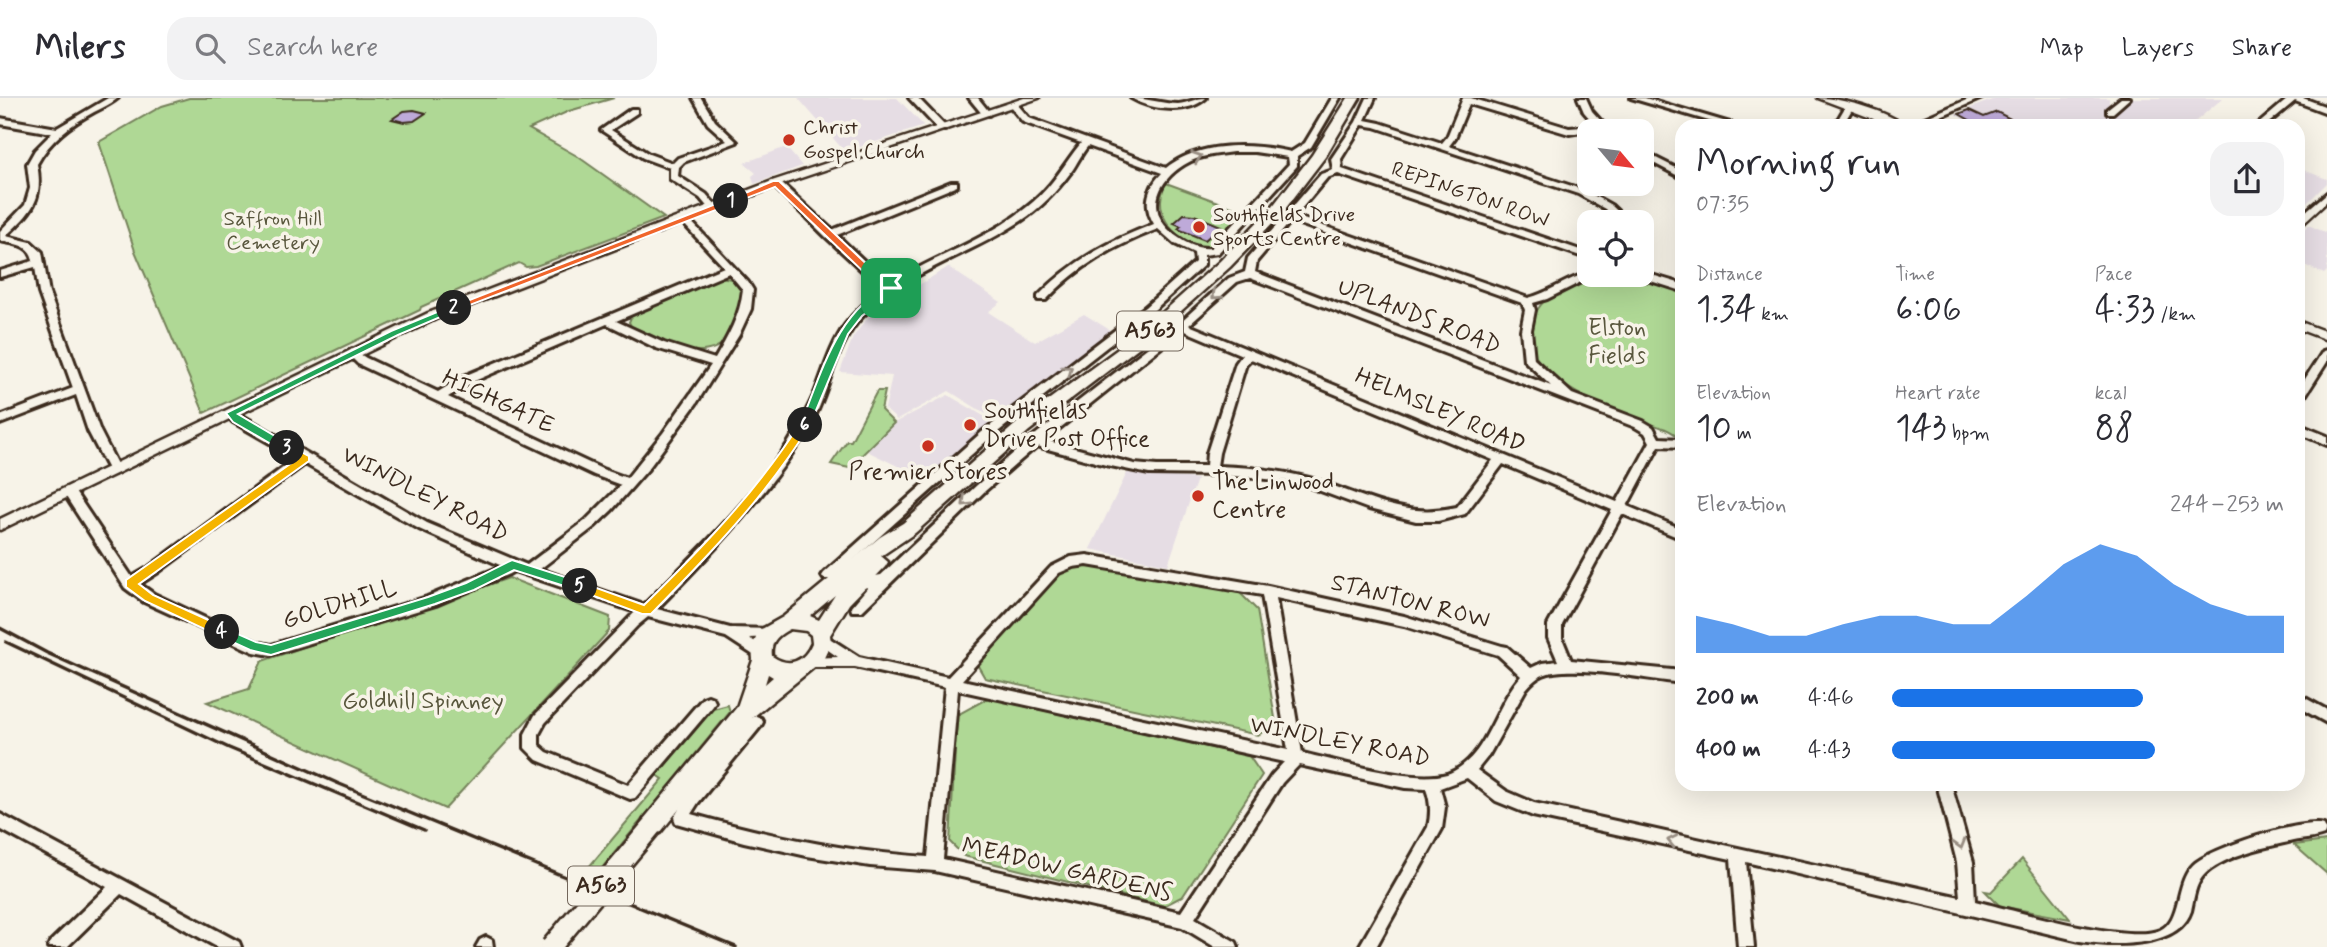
<!DOCTYPE html>
<html lang="en">
<head>
<meta charset="utf-8">
<style>
  body { margin:0; font-family:Mynerve,sans-serif; background:#f2f2f3; color:#2b2b33; height:100vh; display:flex; flex-direction:column; font-size:26px; white-space:nowrap }
  * { box-sizing:border-box; margin:0 }
  p { font-size:23px; color:#7c7c81 }
  .icon { flex:none; width:38px; height:38px; fill:none; stroke:currentColor; stroke-width:2; stroke-linecap:round; stroke-linejoin:round }
  .map { position:relative; flex:1; overflow:hidden }
  .details { position:absolute; left:1675px; top:21px; width:630px; height:672px; display:flex; flex-direction:column; background:#fff; border-radius:21px; box-shadow:0 7px 28px #0002 }
  .details>* { flex:none }
  .needle { width:46px; rotate:119deg }
  .fabs { position:absolute; left:1577px; top:21px; display:grid; gap:14px }
  .fabs a { display:grid; place-items:center; width:77px; height:77px; border-radius:14px; background:#fff; box-shadow:0 7px 28px #0002; font-size:35px }
  .pin { position:absolute; display:grid; place-items:center; width:60px; height:60px; color:#fff; margin:-30px; border-radius:14px; box-shadow:0 4px 10px #0006 }
  .km { position:absolute; width:35px; height:35px; margin:-18px; border-radius:50%; background:#222; color:#fff; font-size:19px; line-height:35px; text-align:center }
  .round { display:grid; place-items:center; flex:none; width:74px; height:74px; border-radius:21px; background:#f2f2f3 }
  .headline { display:flex; align-items:center; justify-content:space-between; height:119px; padding:0 21px }
  h1 { font-size:38px; font-weight:600; line-height:52px }
  .stats { display:grid; grid-template-columns:repeat(3,1fr); gap:10px; height:119px; padding:7px 21px }
  .stats div { display:grid; align-content:center }
  .stats b { font-size:35px; font-weight:600 }
  .stats small { font-size:19px; font-weight:400 }
  .stats p { font-size:19px }
  .chart { height:196px; padding:14px 21px }
  .chart p { display:flex; justify-content:space-between }
  .chart svg { width:100%; height:126px; margin-top:7px; fill:#1a73e8; opacity:.7 }
  ul { padding:0 21px; list-style:none; font-size:23px }
  li { display:grid; grid-template-columns:112px 84px 1fr; align-items:center; height:52px }
  li i { height:18px; border-radius:9px; background:#1a73e8 }
  header { display:flex; align-items:center; gap:42px; box-sizing:border-box; height:98px; padding:0 35px; background:#fff; border-bottom:2px solid #e1e1e2 }
  header strong { font-size:33px }
  nav { display:flex; gap:38px; margin-inline-start:auto; font-size:24px }
  .search { width:490px; height:63px; background:#f2f2f3; display:flex; align-items:center; gap:18px; box-sizing:border-box; padding:0 24px; border-radius:21px; color:#7c7c81; font-size:26px }
  .map>svg:first-child { display:block }
  .built { fill:#e6dde4 }
  .green { fill:#afd895; stroke:#75815a; stroke-width:2 }
  .building { fill:#beaad9; stroke:#3b2a1e; stroke-width:2 }
  .lines { fill:none; stroke-linecap:round; stroke-linejoin:round }
  .minor-casing { stroke:#3b2a1e; stroke-width:6 }
  .major-casing { stroke:#3b2a1e; stroke-width:5 }
  .highway-casing { stroke:#3b2a1e; stroke-width:5 }
  .minor { fill:#f7f3e8; fill-rule:evenodd }
  .major { fill:#f7f3e8; fill-rule:evenodd }
  .highway { fill:#f7f3e8; fill-rule:evenodd }
  .rail { stroke:#3b2a1e; stroke-width:3.5 }
  .highway-bridge-casing { stroke:#3b2a1e; stroke-width:24; stroke-linecap:butt }
  .highway-bridge { stroke:#f7f3e8; stroke-width:19 }
  .oneway { stroke:#998e83 }
  .split-1 { fill:#f0652b; stroke:#fff; stroke-width:2 }
  .split-2 { fill:#f0652b; stroke:#fff; stroke-width:2 }
  .split-3 { fill:#22a559; stroke:#fff; stroke-width:2 }
  .split-4 { fill:#f5b400; stroke:#fff; stroke-width:2 }
  .split-5 { fill:#22a559; stroke:#fff; stroke-width:2 }
  .split-6 { fill:#f5b400; stroke:#fff; stroke-width:2 }
  .split-7 { fill:#22a559; stroke:#fff; stroke-width:2 }
  .poi-dot { fill:#c8321e; stroke:#f7f3e8; stroke-width:2.5 }
  .labels { text-anchor:middle; dominant-baseline:central; stroke-width:7; stroke-linejoin:round; paint-order:stroke }
  .far-poi-label { font-size:21px; fill:#3b2a1e; stroke:#f7f3e8; text-anchor:start }
  .far-street-label { font-size:21px; fill:#3b2a1e; stroke:#f7f3e8 }
  .far-park-label { font-size:21px; fill:#58563c; stroke:#f7f3e8 }
  .shield { fill:#f7f3e8; stroke:#73665b; stroke-width:2 }
  .shield-label { font-size:23px; font-weight:bold; fill:#3b2a1e }
  .street-label { font-size:24px; fill:#3b2a1e; stroke:#f7f3e8 }
  .park-label { font-size:24px; fill:#58563c; stroke:#f7f3e8 }
  .poi-label { font-size:24px; fill:#3b2a1e; stroke:#f7f3e8; text-anchor:start }
</style>
</head>
<body>
<header>
<strong>Milers</strong>
<div class="search"><svg class="icon" aria-label="search" viewBox="0 0 24 24"><circle cx="10" cy="10" r="6"/><path d="M15 15l6 6"/></svg>Search here</div>
<nav><a>Map</a><a>Layers</a><a>Share</a></nav>
</header>
<div class="map">
<svg width="2327" height="849" viewBox="0 0 2327 849">
  <rect width="100%" height="100%" fill="#f7f3e8"/>
  <filter id="ink" filterUnits="userSpaceOnUse"><feTurbulence type="fractalNoise" baseFrequency=".0143" numOctaves="2"/><feDisplacementMap in="SourceGraphic" scale="14" xChannelSelector="R" yChannelSelector="G"/><feConvolveMatrix kernelMatrix="1 2 1 2 8 2 1 2 1" color-interpolation-filters="sRGB"/></filter>
  <g filter="url(#ink)">
    <!-- built -->
    <g class="built">
      <polygon points="798,0 897,0 924,28 845,54"/>
      <polygon points="1997,0 2109,0 2109,6 2105,11 2114,14 2132,0 2223,0 2190,28 1977,28 1955,16"/>
      <polygon points="786,49 802,68 754,86 752,78 756,75 744,65"/>
      <polygon points="2298,70 2327,81 2327,85 2298,114"/>
      <polygon points="2308,127 2327,135 2327,173 2324,176 2298,164 2298,137"/>
      <polygon points="948,169 1001,204 988,214 1035,244 1084,216 1113,234 994,321 949,293 897,322 885,311 892,278 840,274 853,239 869,218"/>
      <polygon points="948,297 992,323 924,381 865,352 894,325"/>
      <polygon points="1127,375 1197,381 1168,467 1090,451"/>
    </g>
    <!-- green -->
    <g class="green">
      <polygon points="189,0 614,0 569,13 529,31 577,58 664,120 536,168 526,169 519,165 421,209 420,212 204,315 135,153 99,44 162,8"/>
      <path d="M1166 85 1245 114 1212 150C1178 148 1149 117 1166 85Z"/>
      <path d="M721 179 736 182 744 191C735 273 690 260 632 230L629 224 632 217 641 210Z"/>
      <path d="M1607 180H1629L1682 193V340C1675 337 1670 332 1663 330 1622 316 1504 281 1535 216 1548 190 1579 183 1607 180Z"/>
      <polygon points="877,293 885,293 881,312 894,325 849,370 831,366 847,343 851,343"/>
      <polygon points="1081,465 1240,495 1257,512 1276,626 1258,637 985,580 978,568 1058,476"/>
      <polygon points="509,480 610,519 609,533 445,711 207,604 249,591 262,563"/>
      <polygon points="988,600 1249,658 1262,677 1183,798 1164,808 964,758 950,744 957,617"/>
      <polygon points="728,607 730,614 593,781 583,776 663,681 657,677 713,611"/>
      <polygon points="2327,743 2327,776 2294,747"/>
      <polygon points="2022,761 2070,821 2000,808 1985,793 1991,794"/>
    </g>
    <!-- building -->
    <g class="building">
      <polygon points="414,12 426,15 414,23 404,24 392,21 404,13"/>
      <polygon points="1969,12 1984,19 1997,14 2024,28 1964,28 1973,24 1959,16"/>
      <polygon points="1184,116 1194,117 1221,128 1205,142 1178,131 1181,128 1174,125"/>
    </g>
    <g class="lines">
      <defs>
        <g id="minor">
          <path d="M108 0H118C111 6 102 10 94 14 70 27 50 42 37 66 44 103 31 114 6 138L31 144 42 154 49 195 100 333 120 372 114 376 110 375 88 333 76 297 0 326V318L73 290 39 195 35 169 0 179V173L33 163C31 146 14 146 0 143V133L25 107 30 90 27 66 35 52 52 35 0 26V20L57 30Z"/>
          <polygon points="693,0 701,0 715,23 737,44 684,64 679,69 678,78 706,96 718,110 713,113 710,112 700,100 670,81 670,70 643,60 601,32 631,11 637,11 637,15 611,32 649,56 673,65 678,60 727,43 708,26"/>
          <polygon points="909,0 918,0 945,28 945,32 939,32"/>
          <polygon points="969,0 978,0 990,15 989,17 983,17"/>
          <path d="M1131 0C1147 0 1162 6 1178 6 1188 5 1196 0 1206 0 1187 17 1151 12 1131 0Z"/>
          <path d="M1332 0H1340L1311 49 1297 58V68L1218 155 1204 157V167L1153 213 990 340 832 481H824L822 478 824 475 982 334 1145 209 1195 164 1194 155 1175 146 1158 131C1114 148 1078 168 1046 202H1038V198C1072 163 1109 143 1154 126 1143 108 1147 90 1162 75L1088 48C1081 56 1077 66 1071 74 1057 93 1041 110 1021 123 970 157 907 173 863 218 834 247 830 294 810 328 768 397 713 454 657 511L730 530 774 531 776 535 774 539 749 540 765 550 767 554 765 558 760 559 755 558 726 539 648 519 637 528 545 625 539 636V647L547 654 628 687 703 600 708 598 713 600 715 604 713 608 635 700 630 701 537 662 525 650V636L535 617 635 514 514 473 509 476 436 507 271 557 254 554 144 504 125 490 63 394 69 390 73 391 132 479 149 469 296 360 233 324 225 315 231 311 427 425 527 467 585 423 621 387 594 377 358 266 347 255 352 251 366 260 438 294 464 278 724 169 681 123 679 121 684 118 687 119 748 184 753 192 751 211 739 237 696 306 648 371 612 412 594 429 540 471 644 507C694 457 747 407 787 347 797 331 807 313 815 295 824 272 831 247 845 227 856 212 869 201 884 190L871 181 826 139 773 87V83H779L832 132 951 84H957V88L837 137 879 177 891 185C937 157 992 140 1033 104 1054 86 1064 66 1081 45L1023 24 1010 8 1011 6H1017L1029 20 1166 70C1199 43 1252 45 1291 54L1305 45ZM1233 54H1255L1288 59 1289 66 1211 150C1197 151 1187 146 1176 138 1142 113 1158 79 1191 63 1204 57 1219 56 1233 54ZM729 175 743 192C740 218 728 238 715 261L664 245 616 223ZM607 226 656 250 711 267 663 335 627 380 602 371 448 299 472 284ZM305 366 419 431 502 468 427 499 271 547 256 544 154 496 140 486 157 475Z"/>
          <path d="M1367 0H1375L1365 22 1380 25 1442 45 1447 39 1463 0H1471L1569 30 1583 29 1591 22 1584 14 1578 0H1586L1592 13 1610 33H1601L1596 27 1588 33 1569 36 1469 6 1455 40 1449 48 1584 92 1611 107 1629 124H1619L1605 111 1578 96 1375 29 1362 27 1341 61 1342 71 1589 155V161L1338 76 1327 80 1295 118 1528 200C1549 195 1567 180 1589 175V177H1628L1623 180 1585 182 1547 201 1533 205 1535 212 1531 232 1534 261 1572 296 1643 323 1653 329 1659 340 1682 341V349L1659 348 1627 408 1682 431V441L1622 416 1562 527V540L1571 562 1682 573V585C1650 582 1570 565 1543 577 1536 580 1531 585 1526 591L1489 657 1477 672 1506 693 1534 705 1960 799 1957 764 1937 686H1951L1973 764 1975 803C2012 812 2129 846 2160 832 2182 822 2175 785 2193 767 2208 751 2304 720 2324 727L2326 732 2324 737C2314 741 2303 741 2293 743 2266 749 2234 755 2211 771 2195 782 2195 796 2191 813 2179 849 2118 849 2080 843L1746 764 1754 849H1738L1731 761 1533 718 1496 703 1467 680 1440 690 1445 709 1442 731 1376 849H1359L1428 729C1431 716 1431 704 1426 691L1405 690 1299 667 1282 685 1195 820 1236 844 1238 849H1215L1182 829 935 773 870 768 807 758 744 744 676 725 674 720 688 695 751 620 756 618 761 620 763 624 761 628 698 705 691 716C769 738 847 754 928 759L945 589 855 569H812L807 568 805 564 807 560 838 559 818 545 816 541 818 537 823 536 859 559 948 579 1051 469 1071 459 1087 457 1268 488 1404 518 1502 548 1507 549 1531 570 1542 565 1558 563 1548 540V527L1612 412 1503 366 1465 416 1438 423H1416L1369 411 1307 388 1287 383 1222 377 1149 376 1106 367 1037 348 985 393 862 513H852L851 509 868 489 857 491 852 490 851 486 852 482 881 477 977 387 1031 340 1178 226 1229 180 1245 174 1248 160 1321 76 1333 72 1331 61 1356 24ZM1291 123 1522 205 1525 212 1521 232 1524 262 1551 288 1255 174 1257 163ZM1250 180 1635 329 1645 335 1650 344 1617 404 1189 227 1237 184ZM1183 232 1242 257 1236 265 1207 355 1206 368H1157L1134 366 1045 342ZM1251 261 1493 362 1457 409C1400 422 1362 395 1309 380 1279 372 1248 369 1217 368L1219 355 1246 266ZM1087 467 1262 497 1288 652 962 582 1059 475 1073 469ZM1276 500 1404 528 1498 557 1521 578C1503 598 1495 626 1480 648 1472 660 1461 671 1447 676 1413 686 1339 663 1302 655ZM958 592 1284 664 1272 677 1181 814 943 761Z"/>
          <polygon points="1631,0 1645,0 1740,28 1726,28"/>
          <polygon points="1971,0 1982,0 1918,28 1906,28"/>
          <polygon points="2121,0 2130,0 2113,15 2107,15 2107,11"/>
          <polygon points="2289,0 2303,0 2327,9 2327,15 2295,3 2265,28 2256,28"/>
          <polygon points="1847,6 1854,8 1842,28 1834,28"/>
          <polygon points="1642,53 1682,73 1682,80 1642,59"/>
          <polygon points="2327,95 2327,103 2301,127 2298,128 2298,120"/>
          <polygon points="1642,174 1682,186 1682,193 1638,179 1637,177 1642,177"/>
          <polygon points="2327,252 2327,264 2302,303 2298,304 2298,292 2323,253"/>
          <polygon points="2298,326 2327,338 2327,347 2298,335"/>
          <polygon points="2298,596 2327,612 2327,625 2298,609"/>
          <polygon points="0,716 239,844 241,849 217,849 121,796 67,849 48,849 50,844 107,789 0,731"/>
          <polygon points="486,839 492,842 493,849 476,849 480,842"/>
        </g>
        <g id="major">
          <polygon points="1024,0 1039,0 780,87 436,221 0,432 0,421 428,215 772,83"/>
          <path d="M1818 0C1843 0 1886 13 1906 28H1892Z"/>
          <polygon points="2298,223 2327,234 2327,242 2298,231"/>
        </g>
        <path id="highway" d="M1348 0H1360L1325 59 1282 115 1230 169 1151 240 1029 333 915 435 881 458 888 464 885 469 849 506 830 537 831 545 823 562 753 619 660 735 652 738 644 735 641 728 644 721 737 609 753 562 752 548 760 532 783 519 880 439 903 425 1017 325 1141 234 1220 163 1272 109 1312 57ZM835 497 819 522 810 518ZM790 531 806 533 811 537 812 545C804 564 789 570 772 558 770 543 778 537 790 531ZM768 576 773 579 765 586Z"/>
      </defs>
      <!-- minor casing -->
      <use href="#minor" class="minor-casing"/>
      <!-- major casing -->
      <use href="#major" class="major-casing"/>
      <!-- highway casing -->
      <use href="#highway" class="highway-casing"/>
      <!-- minor -->
      <use href="#minor" class="minor"/>
      <!-- major -->
      <use href="#major" class="major"/>
      <!-- highway -->
      <use href="#highway" class="highway"/>
      <!-- rail -->
      <g class="rail">
        <polyline points="0,530 47,555 337,685 736,849"/>
        <polyline points="6,544 229,650 424,732"/>
      </g>
      <defs>
        <polyline id="highway-bridge" points="551,849 652,728"/>
      </defs>
      <!-- highway-bridge casing -->
      <use href="#highway-bridge" class="highway-bridge-casing"/>
      <!-- highway-bridge -->
      <use href="#highway-bridge" class="highway-bridge"/>
    </g>
    <!-- one-way arrows -->
    <defs><path id="oneway-chevron" d="M-2-3.5L2.5 0L-2 3.5" fill="none" stroke-width="1.6" stroke-linecap="round" stroke-linejoin="round" transform="scale(1.75)"/></defs>
    <g class="oneway">
      <use href="#oneway-chevron" transform="translate(1197 59) rotate(-19)"/>
      <use href="#oneway-chevron" transform="translate(1216 197) rotate(138)"/>
      <use href="#oneway-chevron" transform="translate(1068 272) rotate(-37)"/>
      <use href="#oneway-chevron" transform="translate(966 404) rotate(136)"/>
      <use href="#oneway-chevron" transform="translate(1672 743) rotate(-167)"/>
      <use href="#oneway-chevron" transform="translate(1960 746) rotate(74)"/>
    </g>
  </g>
  <!-- split-1 -->
  <polygon class="split-1" points="773,83 779,83 878,177 895,188 895,192 888,192 872,182 775,89 734,105 727,103"/>
  <!-- split-2 -->
  <polygon class="split-2" points="731,100 734,101 734,105 457,212 449,210"/>
  <!-- split-3 -->
  <polygon class="split-3" points="454,207 459,210 457,212 398,237 238,316 290,347 290,353 283,353 233,324 226,315 391,233"/>
  <!-- split-4 -->
  <polygon class="split-4" points="287,346 309,358 309,363 139,486 153,497 226,530 226,537 217,537 145,503 126,489 126,482 297,361 283,353 283,347"/>
  <!-- split-5 -->
  <polygon class="split-5" points="512,462 584,485 585,488 580,493 514,472 474,492 435,506 271,557 250,552 217,537 215,534 222,529 256,544 271,547 428,499 466,485"/>
  <!-- split-6 -->
  <path class="split-6" d="M805 323 810 327C766 398 709 457 651 516H642L575 491 574 488 580 484 644 507C702 450 757 393 801 324Z"/>
  <!-- split-7 -->
  <path class="split-7" d="M891 187 895 188V192L862 218 848 236 810 327 801 329 800 327C821 277 837 211 891 187Z"/>
  <!-- markers -->
  <g class="poi-dot">
    <circle cx="789" cy="42" r="7"/>
    <circle cx="1199" cy="129" r="7"/>
    <circle cx="970" cy="327" r="7"/>
    <circle cx="928" cy="348" r="7"/>
    <circle cx="1198" cy="398" r="7"/>
  </g>
  <g class="labels">
    <!-- far-poi labels -->
    <g class="far-poi-label">
      <text x="803" y="30">Christ<tspan x="803" dy="24">Gospel Church</tspan></text>
      <text x="1213" y="117">Southfields Drive<tspan x="1213" dy="24">Sports Centre</tspan></text>
    </g>
    <!-- far-street labels -->
    <g class="far-street-label">
      <text transform="translate(1470 97) rotate(19)">REPINGTON ROW</text>
    </g>
    <!-- far-park labels -->
    <g class="far-park-label">
      <text x="273" y="121">Saffron Hill<tspan x="273" dy="24">Cemetery</tspan></text>
    </g>
    <!-- shield labels -->
    <g class="shield">
      <rect x="1117" y="213.5" width="66" height="39" rx="5"/>
      <rect x="568" y="768.5" width="66" height="39" rx="5"/>
    </g>
    <g class="shield-label">
      <text x="1150" y="233">A563</text>
      <text x="601" y="788">A563</text>
    </g>
    <!-- street labels -->
    <g class="street-label">
      <text transform="translate(1419 219) rotate(21)">UPLANDS ROAD</text>
      <text transform="translate(498 304) rotate(25)">HIGHGATE</text>
      <text transform="translate(1440 313) rotate(23)">HELMSLEY ROAD</text>
      <text transform="translate(425 397) rotate(27)">WINDLEY ROAD</text>
      <text transform="translate(1410 504) rotate(14)">STANTON ROW</text>
      <text transform="translate(340 507) rotate(-17)">GOLDHILL</text>
      <text transform="translate(1340 644) rotate(11)">WINDLEY ROAD</text>
      <text transform="translate(1067 772) rotate(13)">MEADOW GARDENS</text>
    </g>
    <!-- park labels -->
    <g class="park-label">
      <text x="1617" y="230">Elston<tspan x="1617" dy="28">Fields</tspan></text>
      <text x="423" y="603">Goldhill Spinney</text>
    </g>
    <!-- poi labels -->
    <g class="poi-label">
      <text x="984" y="313">Southfields<tspan x="984" dy="28">Drive Post Office</tspan></text>
      <text x="928" y="374" text-anchor="middle">Premier Stores</text>
      <text x="1212" y="384">The Linwood<tspan x="1212" dy="28">Centre</tspan></text>
    </g>
  </g>
</svg>
<div class="fabs">
<a><svg class="needle" viewBox="-14 -14 28 28"><path d="M0-13l5 13h-10z" fill="#e53935"/><path d="M0 13l5-13h-10z" fill="#7c7c81"/></svg></a>
<a><svg class="icon" aria-label="locate" viewBox="0 0 24 24"><circle cx="12" cy="12" r="6"/><path d="M12 2v4M12 18v4M2 12h4M18 12h4"/></svg></a>
</div>
<div class="pin" style="left:891px;top:190px;background:#1e9e55"><svg class="icon" aria-label="arrive" viewBox="0 0 24 24"><path d="M6 21V4h12l-3 4 3 4H6"/></svg></div>
<b class="km" style="left:731px;top:103px">1</b>
<b class="km" style="left:454px;top:210px">2</b>
<b class="km" style="left:287px;top:350px">3</b>
<b class="km" style="left:222px;top:534px">4</b>
<b class="km" style="left:580px;top:488px">5</b>
<b class="km" style="left:805px;top:327px">6</b>
<section class="details">
<div class="headline"><div><h1>Morning run</h1><p>07:35</p></div><a class="round"><svg class="icon" aria-label="share" viewBox="0 0 24 24"><path d="M12 15V3M7 8l5-5 5 5M5 13v7h14v-7"/></svg></a></div>
<div class="stats">
<div><p>Distance</p><b>1.34<small> km</small></b></div>
<div><p>Time</p><b>6:06</b></div>
<div><p>Pace</p><b>4:33<small> /km</small></b></div>
</div>
<div class="stats">
<div><p>Elevation</p><b>10<small> m</small></b></div>
<div><p>Heart rate</p><b>143<small> bpm</small></b></div>
<div><p>kcal</p><b>88</b></div>
</div>
<div class="chart"><p><span>Elevation</span>244–253 m</p>
<svg viewBox="0 0 160 44" preserveAspectRatio="none"><path d="M0 44V31L10 34L20 38L30 38L40 34L50 31L60 31L70 34L80 34L90 24L100 13L110 6L120 10L130 20L140 27L150 31L160 31V44z"/></svg>
</div>
<ul>
<li><b>200 m</b>4:46<i style="width:64%"></i></li>
<li><b>400 m</b>4:43<i style="width:67%"></i></li>
</ul>
</section>
</div>
</body>
</html>
